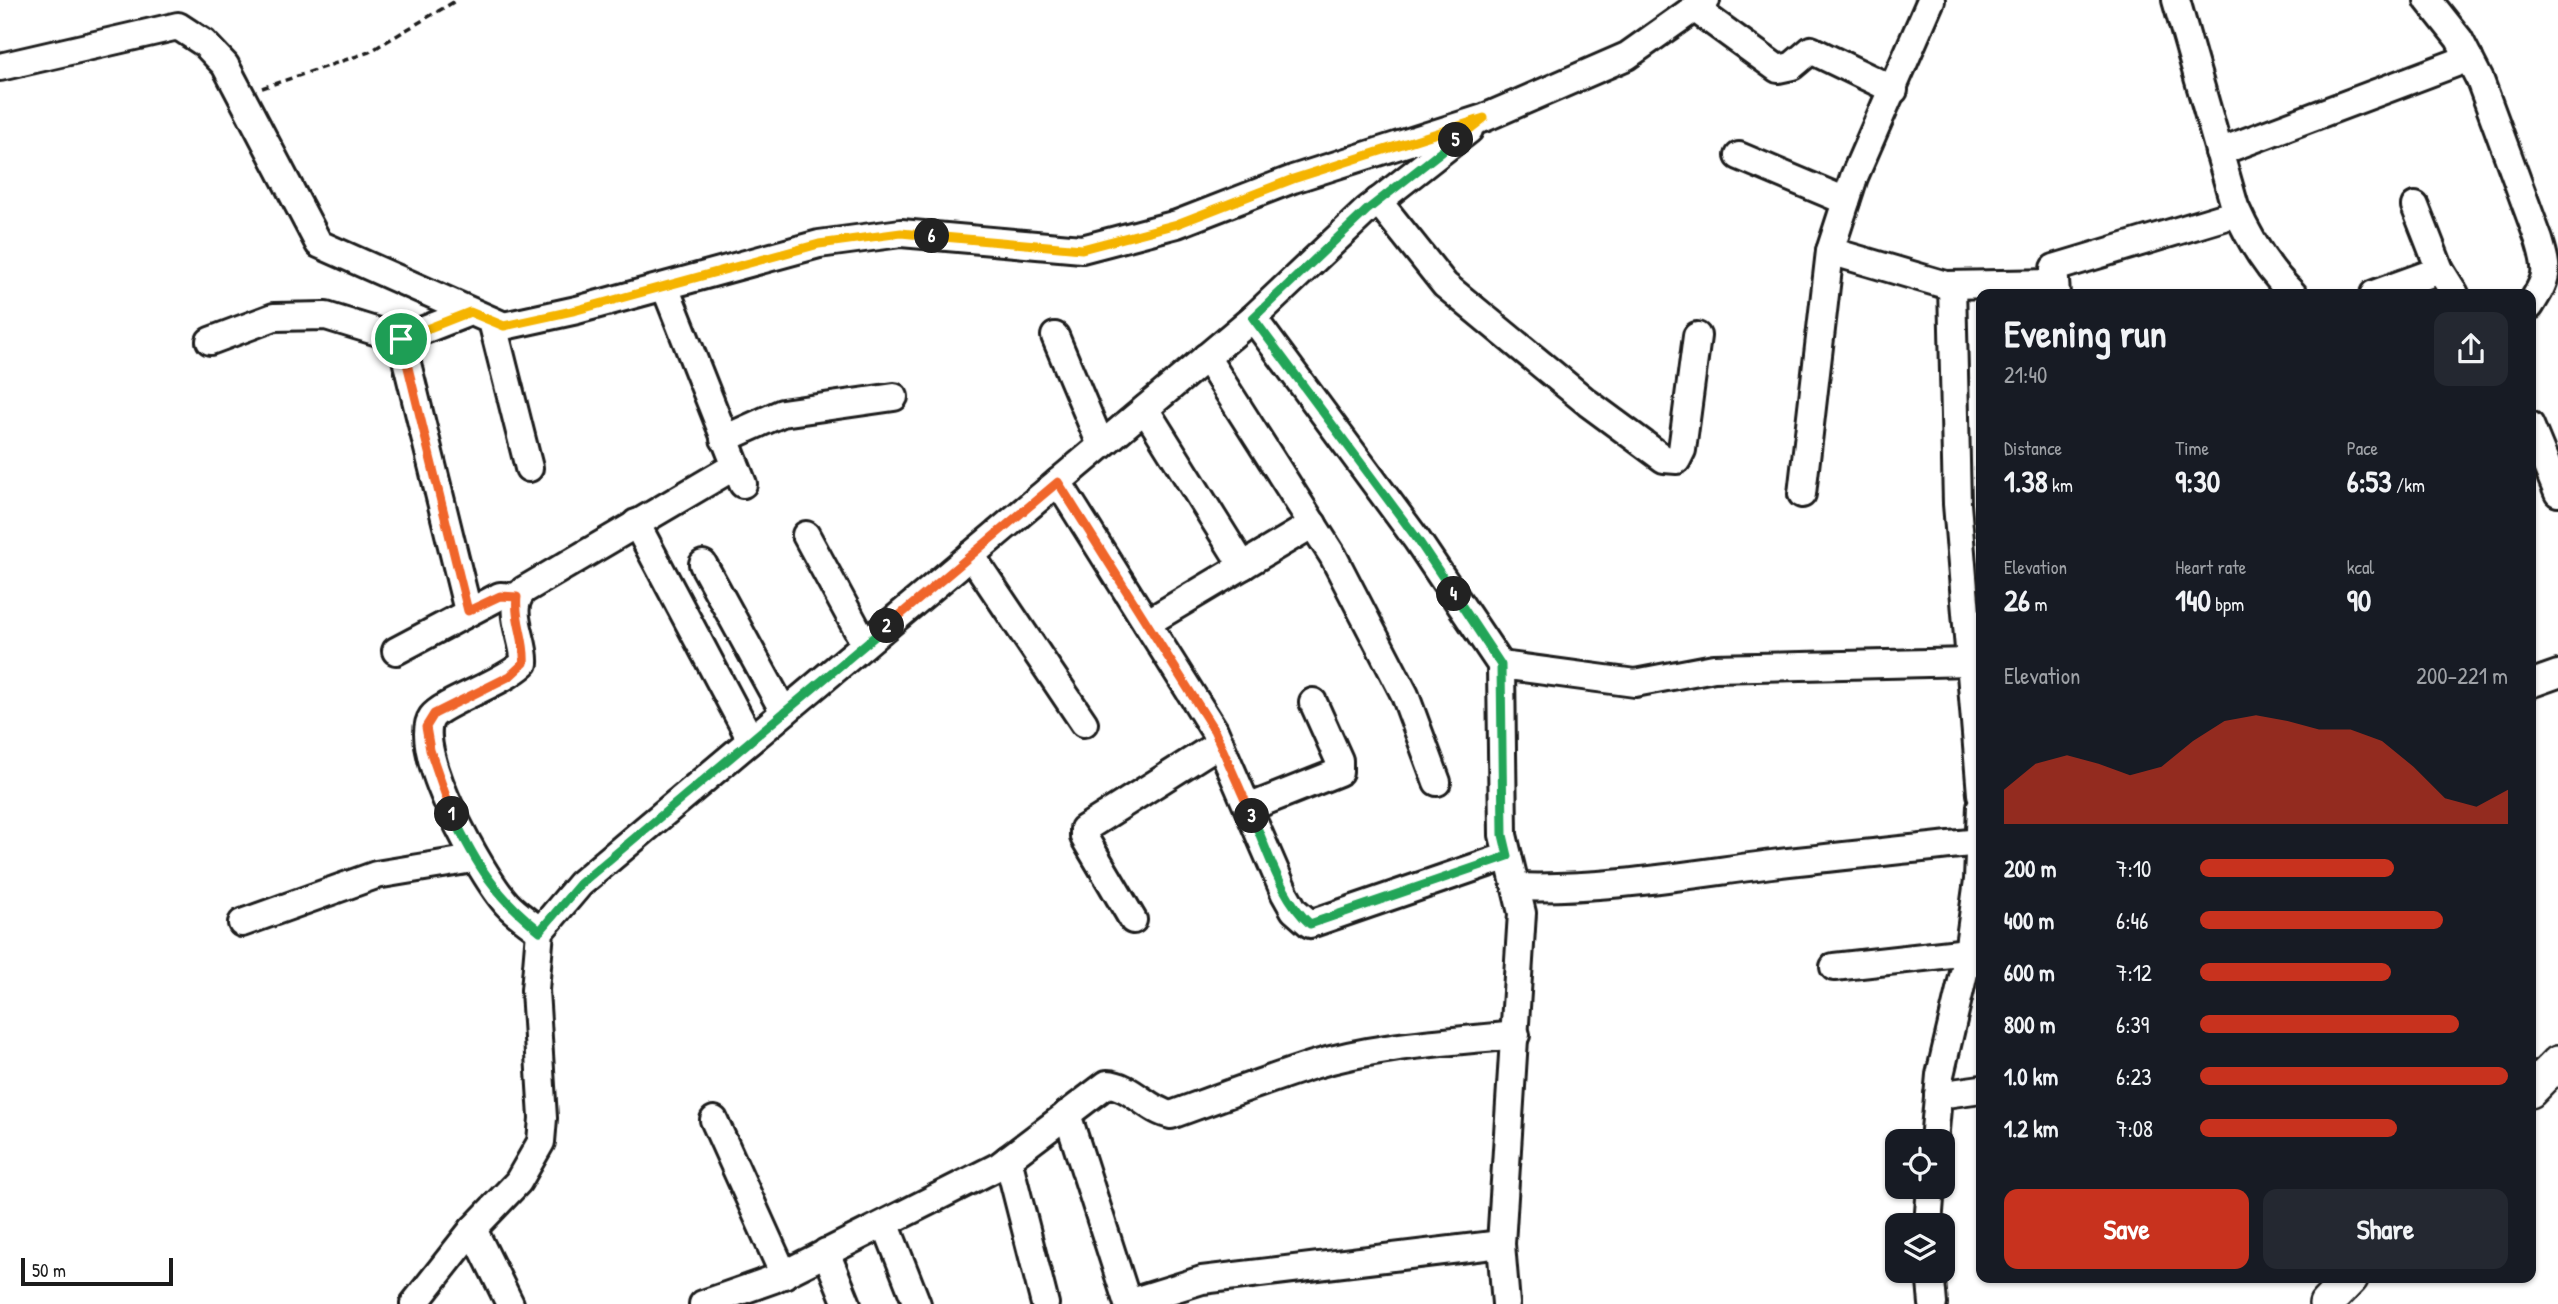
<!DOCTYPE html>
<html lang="en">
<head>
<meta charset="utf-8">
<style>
  body { margin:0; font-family:"Patrick Hand",sans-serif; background:#242831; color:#f1f3f6; height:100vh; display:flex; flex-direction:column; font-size:26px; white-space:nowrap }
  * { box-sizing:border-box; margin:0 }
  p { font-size:23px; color:#9ea1a6 }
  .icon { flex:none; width:38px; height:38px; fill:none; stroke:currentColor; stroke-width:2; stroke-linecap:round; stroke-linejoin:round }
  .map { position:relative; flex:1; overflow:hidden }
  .drawer { position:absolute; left:1976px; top:289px; width:560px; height:994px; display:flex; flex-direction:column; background:#171b24; border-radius:14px; box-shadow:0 2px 5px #0004 }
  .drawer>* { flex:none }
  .buttons { position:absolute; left:1885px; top:1129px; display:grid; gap:14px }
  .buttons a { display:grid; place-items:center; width:70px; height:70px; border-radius:14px; background:#171b24; box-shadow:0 2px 5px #0004; font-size:35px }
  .scale { position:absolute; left:21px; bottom:18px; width:152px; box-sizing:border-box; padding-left:7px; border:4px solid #1c1c1c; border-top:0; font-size:19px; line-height:24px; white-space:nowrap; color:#1c1c1c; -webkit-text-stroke:5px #fff; paint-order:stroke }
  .pin { position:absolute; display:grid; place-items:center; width:60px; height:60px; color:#fff; margin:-30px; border:4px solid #fff; border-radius:50%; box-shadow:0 2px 7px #0007 }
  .km { position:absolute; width:35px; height:35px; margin:-18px; border-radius:50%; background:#222; color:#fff; font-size:19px; line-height:35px; text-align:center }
  .round { display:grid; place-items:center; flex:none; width:74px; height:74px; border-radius:14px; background:#242831 }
  .summary { display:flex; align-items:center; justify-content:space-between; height:119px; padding:0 28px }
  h1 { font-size:38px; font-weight:700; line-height:52px }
  .metrics { display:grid; grid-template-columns:repeat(3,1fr); gap:10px; height:119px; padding:7px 28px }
  .metrics div { display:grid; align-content:center }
  .metrics b { font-size:30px; font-weight:700 }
  .metrics small { font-size:19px; font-weight:400 }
  .metrics p { font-size:19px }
  .chart { height:196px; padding:14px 28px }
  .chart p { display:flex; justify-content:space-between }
  .chart svg { width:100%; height:126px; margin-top:7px; fill:#c8321e; opacity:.7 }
  .action { display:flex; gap:14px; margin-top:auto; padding:14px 28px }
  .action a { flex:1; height:80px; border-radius:14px; background:#c8321e; color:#fff; font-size:28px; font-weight:700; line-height:80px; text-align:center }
  .action a+a { background:#242831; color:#f1f3f6 }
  ul { padding:0 28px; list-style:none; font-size:23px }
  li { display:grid; grid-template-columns:112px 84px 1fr; align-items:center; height:52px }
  li i { height:18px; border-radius:9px; background:#c8321e }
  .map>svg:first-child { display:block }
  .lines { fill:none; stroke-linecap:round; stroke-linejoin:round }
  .minor-casing { stroke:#1c1c1c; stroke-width:32 }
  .major-casing { stroke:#1c1c1c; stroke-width:38 }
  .path { stroke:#1c1c1c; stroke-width:3.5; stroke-dasharray:7 5; stroke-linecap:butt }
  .minor { stroke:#fff; stroke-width:26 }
  .major { stroke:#fff; stroke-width:33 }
  .split-1-casing { stroke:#fff; stroke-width:14 }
  .split-2-casing { stroke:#fff; stroke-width:14 }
  .split-3-casing { stroke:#fff; stroke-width:14 }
  .split-4-casing { stroke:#fff; stroke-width:14 }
  .split-5-casing { stroke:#fff; stroke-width:14 }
  .split-6-casing { stroke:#fff; stroke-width:14 }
  .split-7-casing { stroke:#fff; stroke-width:14 }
  .split-1 { stroke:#f0652b; stroke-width:9 }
  .split-2 { stroke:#22a559; stroke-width:9 }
  .split-3 { stroke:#f0652b; stroke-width:9 }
  .split-4 { stroke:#22a559; stroke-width:9 }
  .split-5 { stroke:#22a559; stroke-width:9 }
  .split-6 { stroke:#f5b400; stroke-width:9 }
  .split-7 { stroke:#f5b400; stroke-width:9 }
</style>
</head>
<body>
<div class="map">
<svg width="2558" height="1304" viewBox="0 0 2558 1304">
  <rect width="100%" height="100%" fill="#fff"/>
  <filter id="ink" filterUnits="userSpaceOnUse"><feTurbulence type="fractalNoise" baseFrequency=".0143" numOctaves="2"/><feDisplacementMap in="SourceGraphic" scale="14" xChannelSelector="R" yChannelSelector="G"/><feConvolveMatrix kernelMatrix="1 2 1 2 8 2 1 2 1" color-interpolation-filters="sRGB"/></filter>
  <g filter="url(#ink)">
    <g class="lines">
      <defs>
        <g id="minor">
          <path d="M2176 0 2235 207C2249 239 2267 269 2293 294"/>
          <path d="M2428 0 2459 39 2480 80 2539 240C2549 273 2548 277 2530 306"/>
          <polyline points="1694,8 1778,69 1792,66 1811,50 1894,90"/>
          <polyline points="0,67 178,26 204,43 225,65 319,244 504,326 577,310 819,244 901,233 1082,249 1177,224 1293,179 1484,118 1627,56 1706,0"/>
          <polyline points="2219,152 2469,58"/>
          <polyline points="1739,156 1846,201"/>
          <polyline points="1378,201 1445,285 1588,403 1664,459 1677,460 1682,450 1697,336"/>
          <polyline points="2415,206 2440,270 2455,294"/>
          <polyline points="1830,251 1946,285 2055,283"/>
          <polyline points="1952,285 1957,504 1981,794"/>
          <polyline points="665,287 743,484"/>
          <polyline points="2056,294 2054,268 2237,213"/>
          <polyline points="2374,294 2440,270"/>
          <polyline points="1253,318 1417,540 1501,665 1503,835 1522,913 1501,1244 1506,1304"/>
          <polyline points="492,321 529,468"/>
          <polyline points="1055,336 1101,445"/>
          <polyline points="401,339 468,611"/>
          <polyline points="210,341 274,317 326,316 401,339 470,312"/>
          <polyline points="1206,357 1333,556 1405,695 1437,782"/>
          <polyline points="1145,409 1243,566"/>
          <polyline points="2530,425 2558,493"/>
          <polyline points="724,439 782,413 894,397"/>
          <polyline points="1058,482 1214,730 1285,894 1294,910 1310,924 1508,856"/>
          <polyline points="1802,494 1830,251 1854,177 1931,0"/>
          <polyline points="636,523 751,740"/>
          <polyline points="806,535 865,644"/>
          <polyline points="971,555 1084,723"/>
          <polyline points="703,564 784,712"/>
          <polyline points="1147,623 1313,524"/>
          <polyline points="396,651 500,596 517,597"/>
          <polyline points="1501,665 1635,683 1714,668 1970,662"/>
          <polyline points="2530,684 2558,674"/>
          <polyline points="1248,808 1339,772 1339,760 1313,702"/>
          <path d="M1516 887C1603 890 1686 875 1772 864 1841 856 1911 849 1980 842"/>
          <polyline points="1133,920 1084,837 1084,829 1220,743"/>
          <polyline points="242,923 376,875 473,859"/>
          <path d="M540 931C529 922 516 914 507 904 482 877 410 748 432 717 443 702 502 684 524 663 526 640 504 609 524 590L735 466"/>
          <polyline points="1834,967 1968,952"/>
          <polyline points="1938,1095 1981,1089"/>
          <polyline points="1067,1114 1128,1304"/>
          <polyline points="714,1120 784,1275"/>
          <polyline points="1934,1141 1940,1075 1967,960 1978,880 1981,806"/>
          <polyline points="1008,1159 1045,1304"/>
          <polyline points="886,1225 917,1304"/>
          <polyline points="1928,1225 1931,1186"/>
          <polyline points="473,1229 510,1304"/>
          <polyline points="826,1252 847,1304"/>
          <polyline points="1930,1270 1933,1304"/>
          <polyline points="1128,1303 1202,1280 1501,1244"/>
          <polyline points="414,1304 473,1229 518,1182 541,1142 543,1118 535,990 540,931 580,884 1253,318 1367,210 1469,130"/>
          <path d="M703 1304 774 1279 999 1166 1107 1084C1131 1085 1147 1110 1171 1115 1218 1098 1266 1080 1313 1065 1378 1045 1449 1042 1516 1035"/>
        </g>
        <g id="major">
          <polyline points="2530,1091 2558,1063"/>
          <polyline points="2326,1304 2351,1278"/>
        </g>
      </defs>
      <!-- minor casing -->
      <use href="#minor" class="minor-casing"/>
      <!-- major casing -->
      <use href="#major" class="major-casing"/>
      <!-- path -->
      <polyline class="path" points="262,88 369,52 457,0"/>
      <!-- minor -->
      <use href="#minor" class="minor"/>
      <!-- major -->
      <use href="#major" class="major"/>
    </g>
  </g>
  <g class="lines" filter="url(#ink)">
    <defs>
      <path id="split-1" d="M401 339 468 611 500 596 517 597C514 620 526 640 524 663L510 676 434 714 426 727 430 750 452 814"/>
      <path id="split-2" d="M452 814C477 866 495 895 540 931L580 884 887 626"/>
      <polyline id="split-3" points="887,626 1058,482 1214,730 1252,816"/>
      <path id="split-4" d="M1252 816C1269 853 1280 897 1310 924L1508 856 1503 835 1501 665 1454 594"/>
      <polyline id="split-5" points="1454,594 1418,540 1253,318 1367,210 1456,140"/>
      <polyline id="split-6" points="932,236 1082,249 1177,224 1293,179 1484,118 1456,140"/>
      <polyline id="split-7" points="401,339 470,312 504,326 577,310 819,244 901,233 932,236"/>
    </defs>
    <!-- split-1 casing -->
    <use href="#split-1" class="split-1-casing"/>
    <!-- split-2 casing -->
    <use href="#split-2" class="split-2-casing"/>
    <!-- split-3 casing -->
    <use href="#split-3" class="split-3-casing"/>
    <!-- split-4 casing -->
    <use href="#split-4" class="split-4-casing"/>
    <!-- split-5 casing -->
    <use href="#split-5" class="split-5-casing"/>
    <!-- split-6 casing -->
    <use href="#split-6" class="split-6-casing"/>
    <!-- split-7 casing -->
    <use href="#split-7" class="split-7-casing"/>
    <!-- split-1 -->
    <use href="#split-1" class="split-1"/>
    <!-- split-2 -->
    <use href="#split-2" class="split-2"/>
    <!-- split-3 -->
    <use href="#split-3" class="split-3"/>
    <!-- split-4 -->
    <use href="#split-4" class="split-4"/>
    <!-- split-5 -->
    <use href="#split-5" class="split-5"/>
    <!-- split-6 -->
    <use href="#split-6" class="split-6"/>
    <!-- split-7 -->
    <use href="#split-7" class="split-7"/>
  </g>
</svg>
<div class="buttons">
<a><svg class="icon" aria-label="locate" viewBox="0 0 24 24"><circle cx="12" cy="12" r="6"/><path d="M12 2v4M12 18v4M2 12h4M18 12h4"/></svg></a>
<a><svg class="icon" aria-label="layers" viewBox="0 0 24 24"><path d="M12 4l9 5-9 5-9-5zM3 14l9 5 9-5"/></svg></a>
</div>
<div class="scale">50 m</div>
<div class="pin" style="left:401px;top:339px;background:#1e9e55"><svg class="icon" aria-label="arrive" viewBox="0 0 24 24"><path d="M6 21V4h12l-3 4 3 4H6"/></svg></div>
<b class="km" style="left:452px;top:814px">1</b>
<b class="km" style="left:887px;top:626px">2</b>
<b class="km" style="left:1252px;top:816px">3</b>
<b class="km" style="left:1454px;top:594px">4</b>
<b class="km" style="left:1456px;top:140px">5</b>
<b class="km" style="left:932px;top:236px">6</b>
<section class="drawer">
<div class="summary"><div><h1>Evening run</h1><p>21:40</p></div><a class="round"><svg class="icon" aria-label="share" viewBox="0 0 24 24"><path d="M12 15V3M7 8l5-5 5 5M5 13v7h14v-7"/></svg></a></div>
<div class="metrics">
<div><p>Distance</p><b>1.38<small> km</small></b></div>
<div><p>Time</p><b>9:30</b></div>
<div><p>Pace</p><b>6:53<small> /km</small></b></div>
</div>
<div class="metrics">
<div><p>Elevation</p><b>26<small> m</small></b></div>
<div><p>Heart rate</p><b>140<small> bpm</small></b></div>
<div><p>kcal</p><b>90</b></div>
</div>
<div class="chart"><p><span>Elevation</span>200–221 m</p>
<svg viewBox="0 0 160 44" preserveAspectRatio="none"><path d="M0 44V32L10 23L20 20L30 23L40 27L50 24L60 15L70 8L80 6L90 8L100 11L110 11L120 15L130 24L140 35L150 38L160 32V44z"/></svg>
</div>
<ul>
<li><b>200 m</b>7:10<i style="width:63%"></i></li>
<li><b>400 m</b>6:46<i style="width:79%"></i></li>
<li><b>600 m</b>7:12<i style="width:62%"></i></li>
<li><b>800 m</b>6:39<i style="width:84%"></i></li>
<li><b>1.0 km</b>6:23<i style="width:100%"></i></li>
<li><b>1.2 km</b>7:08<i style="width:64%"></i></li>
</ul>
<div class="action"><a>Save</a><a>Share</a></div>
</section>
</div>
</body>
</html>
